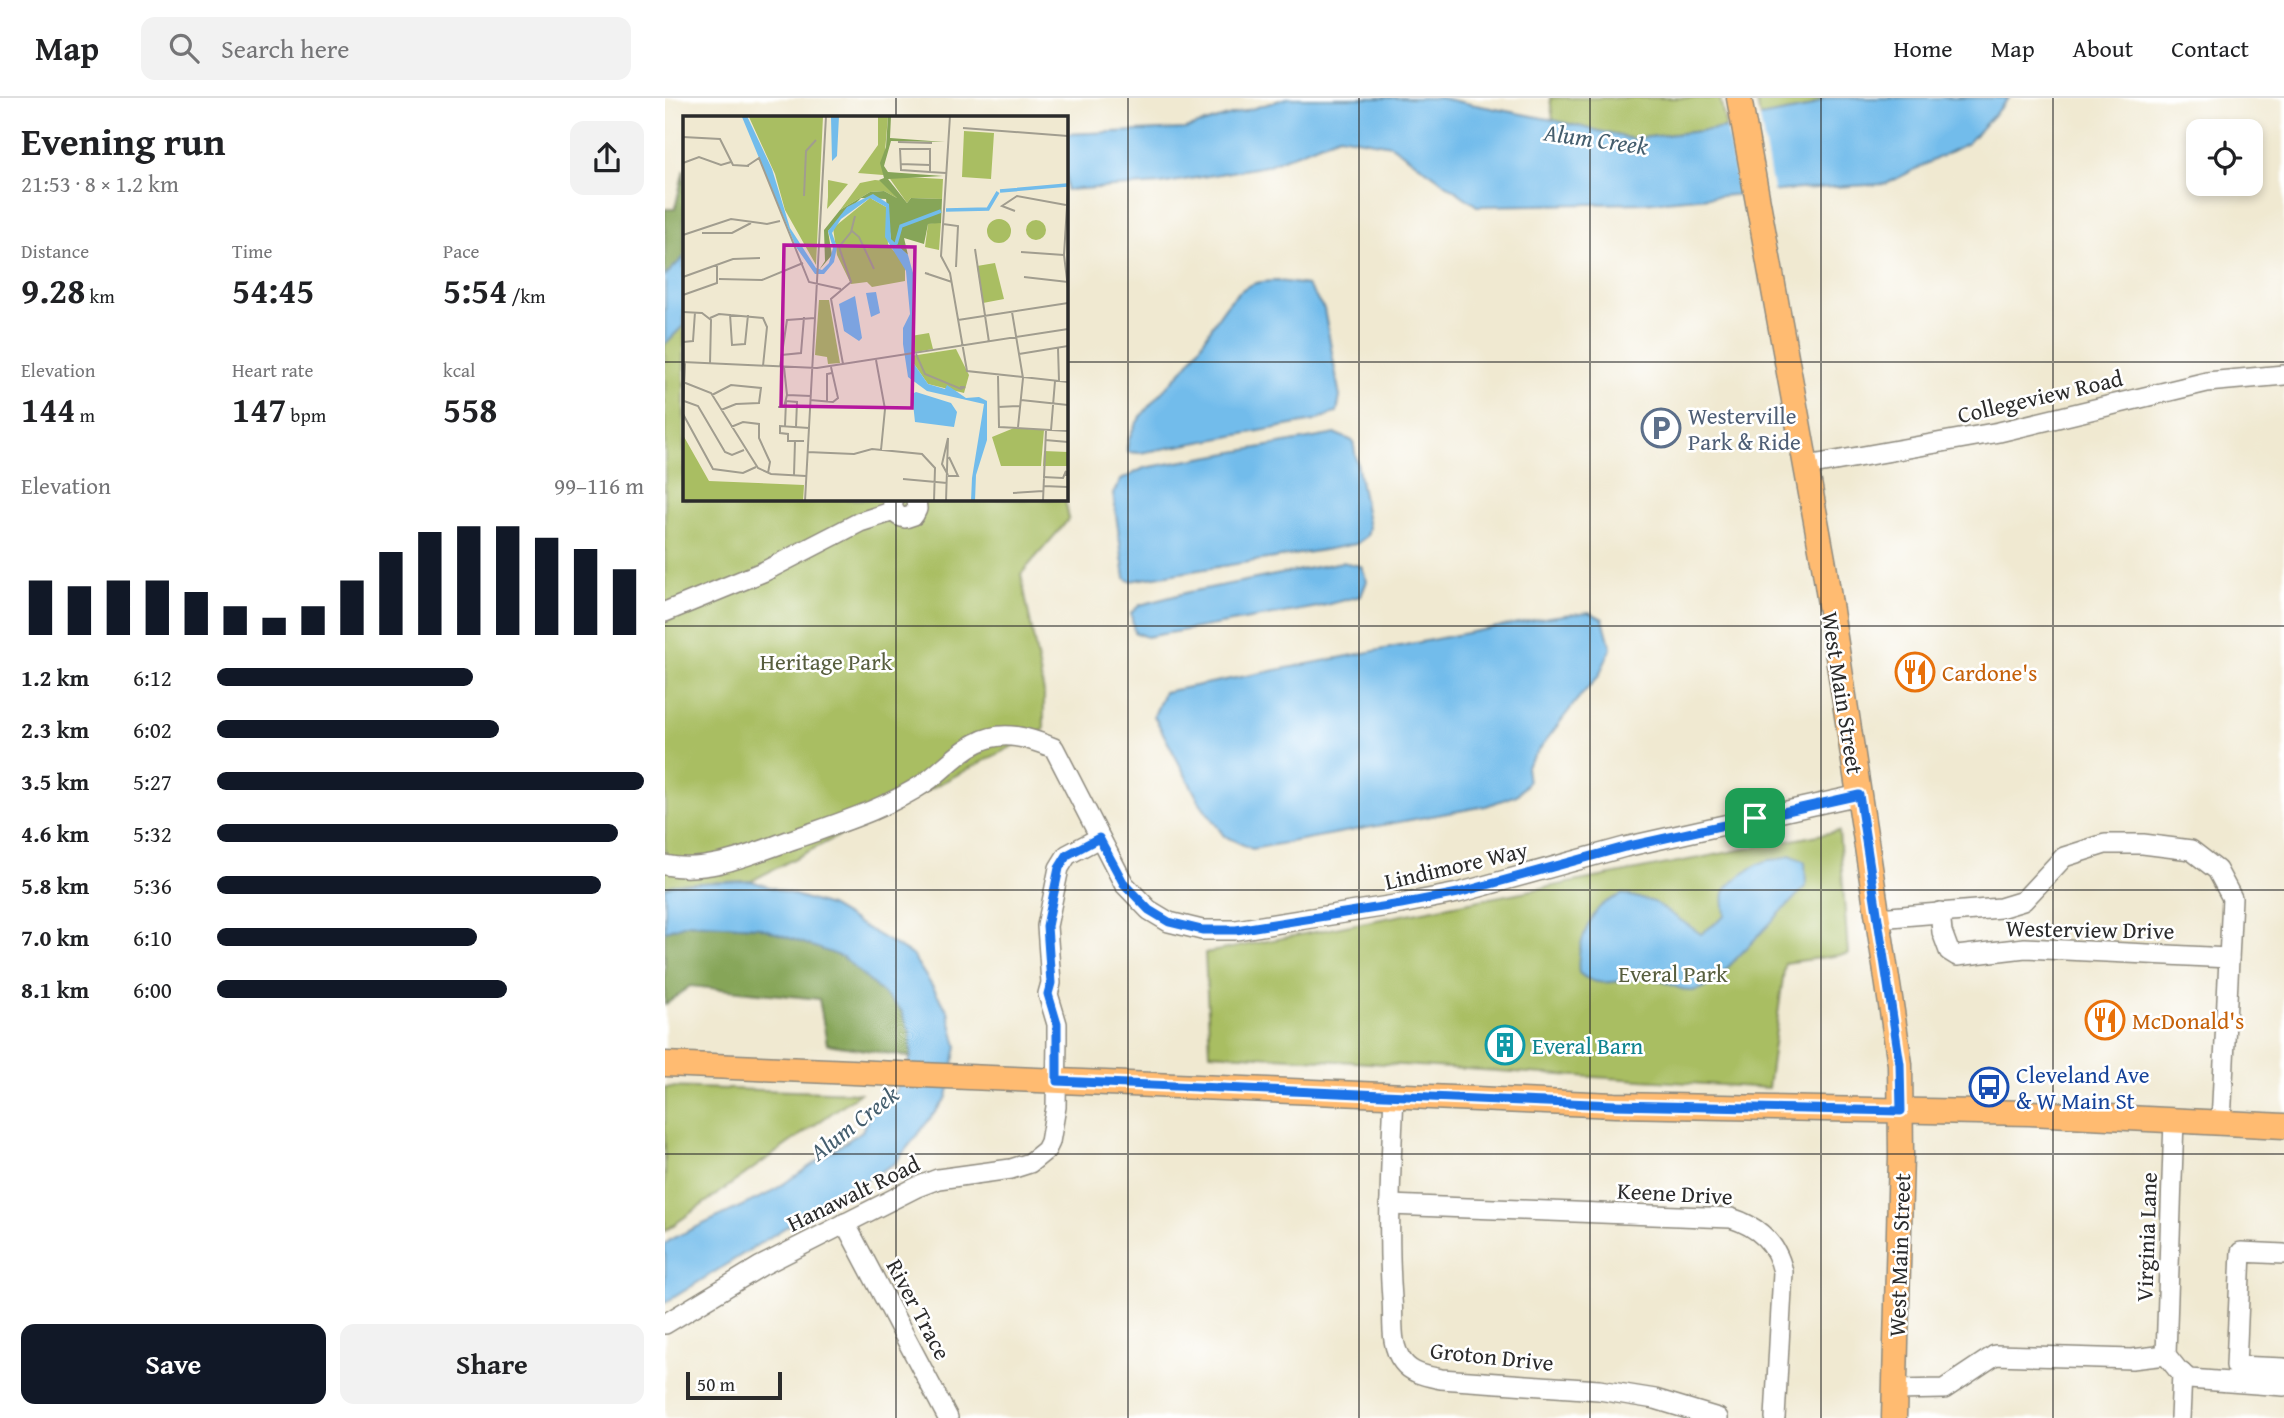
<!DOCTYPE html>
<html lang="en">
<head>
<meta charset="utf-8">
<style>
  body { margin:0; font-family:"Gentium Book Plus",serif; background:#f2f2f2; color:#202124; height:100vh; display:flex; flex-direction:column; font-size:26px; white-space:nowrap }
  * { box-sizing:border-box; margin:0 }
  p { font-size:23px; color:#757577 }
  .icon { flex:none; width:38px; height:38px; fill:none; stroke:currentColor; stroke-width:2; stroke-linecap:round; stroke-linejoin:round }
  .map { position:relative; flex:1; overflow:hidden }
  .side { display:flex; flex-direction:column; background:#fff; width:665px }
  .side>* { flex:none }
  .controls { position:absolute; left:1521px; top:21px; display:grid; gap:14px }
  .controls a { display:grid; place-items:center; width:77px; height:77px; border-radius:14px; background:#fff; box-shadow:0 4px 10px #0003; font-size:35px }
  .scale { position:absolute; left:21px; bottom:18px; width:96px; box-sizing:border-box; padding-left:7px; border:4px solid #2b2b2b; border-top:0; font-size:19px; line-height:24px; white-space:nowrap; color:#2b2b2b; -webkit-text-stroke:5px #fff; paint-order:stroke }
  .pin { position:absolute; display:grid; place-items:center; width:60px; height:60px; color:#fff; margin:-30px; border-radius:14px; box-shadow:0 4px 10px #0006 }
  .round { display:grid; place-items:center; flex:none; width:74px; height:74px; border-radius:14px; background:#f2f2f2 }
  .summary { display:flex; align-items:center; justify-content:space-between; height:119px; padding:0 21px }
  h1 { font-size:38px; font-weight:600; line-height:52px }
  .figures { display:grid; grid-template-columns:repeat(3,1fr); gap:10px; height:119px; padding:7px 21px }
  .figures div { display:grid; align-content:center }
  .figures b { font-size:35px; font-weight:600 }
  .figures small { font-size:19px; font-weight:400 }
  .figures p { font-size:19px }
  .chart { height:196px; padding:14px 21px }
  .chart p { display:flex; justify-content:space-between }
  .chart svg { width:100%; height:126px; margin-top:7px; stroke:#111827; stroke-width:6 }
  .action { display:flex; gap:14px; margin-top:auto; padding:14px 21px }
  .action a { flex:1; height:80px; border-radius:14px; background:#111827; color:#fff; font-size:28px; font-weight:600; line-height:80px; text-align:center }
  .action a+a { background:#f2f2f2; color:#202124 }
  ul { padding:0 21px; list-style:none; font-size:23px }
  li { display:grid; grid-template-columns:112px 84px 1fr; align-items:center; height:52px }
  li i { height:18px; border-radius:9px; background:#111827 }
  header { display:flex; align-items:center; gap:42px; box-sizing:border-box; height:98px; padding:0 35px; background:#fff; border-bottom:2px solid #e0e0e0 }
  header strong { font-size:33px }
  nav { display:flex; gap:38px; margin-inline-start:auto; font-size:24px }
  .search { width:490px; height:63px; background:#f2f2f2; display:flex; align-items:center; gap:18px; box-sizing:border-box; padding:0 24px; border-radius:14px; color:#757577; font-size:26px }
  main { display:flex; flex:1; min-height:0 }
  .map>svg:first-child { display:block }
  .green { fill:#a9be62; stroke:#6a7446; stroke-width:2 }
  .forest { fill:#86a558; stroke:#586842; stroke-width:2 }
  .water { fill:#72bceb; stroke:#4e748b; stroke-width:2 }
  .pier { fill:#f0e9d1 }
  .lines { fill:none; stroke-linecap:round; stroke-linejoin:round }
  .minor-casing { stroke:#8e8a7e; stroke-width:22 }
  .major-casing { stroke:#8e8a7e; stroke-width:27 }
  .minor { stroke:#fff; stroke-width:19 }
  .major { stroke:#ffbb71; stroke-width:24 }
  .route-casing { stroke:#fff; stroke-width:14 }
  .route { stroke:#1a73e8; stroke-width:9 }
  .grid { fill:none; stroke:#2b2b2b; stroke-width:2; stroke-opacity:0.55 }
  .labels { text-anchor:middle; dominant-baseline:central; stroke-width:5; stroke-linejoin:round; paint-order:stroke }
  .street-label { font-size:23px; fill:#2b2b2b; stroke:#fff }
  .service-label { font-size:23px; fill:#4e5e75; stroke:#fff; text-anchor:start }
  .park-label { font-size:23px; fill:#575e3e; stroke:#fff }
  .food-label { font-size:23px; fill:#c56008; stroke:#fff; text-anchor:start }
  .culture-label { font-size:23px; fill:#0d838f; stroke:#fff; text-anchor:start }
  .transit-label { font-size:23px; fill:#164399; stroke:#fff; text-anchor:start }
  .water-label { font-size:24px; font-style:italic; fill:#445e6e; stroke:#fff }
  .inset-river { fill:none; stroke:#72bceb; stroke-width:3.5 }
  .inset-road { fill:none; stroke:#a19d8f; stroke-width:2 }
  .view { fill:#b5179e; fill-opacity:0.15; stroke:#b5179e; stroke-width:3.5 }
  .inset-edge { fill:none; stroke:#2b2b2b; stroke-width:3.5 }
</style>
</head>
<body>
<header>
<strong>Map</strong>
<div class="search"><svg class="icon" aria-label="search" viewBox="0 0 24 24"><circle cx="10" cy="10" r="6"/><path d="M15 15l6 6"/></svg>Search here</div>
<nav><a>Home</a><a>Map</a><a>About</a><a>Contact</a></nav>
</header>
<main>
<section class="side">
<div class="summary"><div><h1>Evening run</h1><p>21:53 · 8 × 1.2 km</p></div><a class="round"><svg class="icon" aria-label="share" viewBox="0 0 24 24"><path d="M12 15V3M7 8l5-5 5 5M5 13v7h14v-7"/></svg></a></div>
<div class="figures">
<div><p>Distance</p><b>9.28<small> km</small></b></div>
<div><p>Time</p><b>54:45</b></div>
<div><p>Pace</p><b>5:54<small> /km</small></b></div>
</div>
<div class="figures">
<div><p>Elevation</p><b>144<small> m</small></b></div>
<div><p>Heart rate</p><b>147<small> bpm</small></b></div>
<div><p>kcal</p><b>558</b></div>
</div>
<div class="chart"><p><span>Elevation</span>99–116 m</p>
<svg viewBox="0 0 160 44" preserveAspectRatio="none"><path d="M5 44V25M15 44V27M25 44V25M35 44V25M45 44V29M55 44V34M65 44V38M75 44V34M85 44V25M95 44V15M105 44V8M115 44V6M125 44V6M135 44V10M145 44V14M155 44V21"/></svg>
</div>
<ul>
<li><b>1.2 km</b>6:12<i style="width:60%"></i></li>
<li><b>2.3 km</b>6:02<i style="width:66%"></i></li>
<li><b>3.5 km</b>5:27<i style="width:100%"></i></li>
<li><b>4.6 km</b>5:32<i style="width:94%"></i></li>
<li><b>5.8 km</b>5:36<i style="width:90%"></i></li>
<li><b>7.0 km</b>6:10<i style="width:61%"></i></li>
<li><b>8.1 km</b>6:00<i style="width:68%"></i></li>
</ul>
<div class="action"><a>Save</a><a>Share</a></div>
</section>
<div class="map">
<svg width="1619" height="1320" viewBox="0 0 1619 1320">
  <rect width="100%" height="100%" fill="#fff"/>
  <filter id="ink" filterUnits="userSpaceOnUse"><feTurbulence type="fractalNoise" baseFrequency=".0143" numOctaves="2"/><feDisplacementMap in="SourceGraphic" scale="14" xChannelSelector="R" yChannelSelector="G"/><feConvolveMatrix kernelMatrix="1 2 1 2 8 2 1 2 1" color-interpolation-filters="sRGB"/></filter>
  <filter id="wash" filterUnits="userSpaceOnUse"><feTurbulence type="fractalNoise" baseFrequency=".00686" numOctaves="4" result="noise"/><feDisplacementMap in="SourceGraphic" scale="28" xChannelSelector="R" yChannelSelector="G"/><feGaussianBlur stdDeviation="1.57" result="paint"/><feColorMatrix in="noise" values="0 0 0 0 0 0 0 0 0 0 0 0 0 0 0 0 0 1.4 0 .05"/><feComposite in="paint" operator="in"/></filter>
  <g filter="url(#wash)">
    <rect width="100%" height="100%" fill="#f0e9d1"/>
    <!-- green -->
    <g class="green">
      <polygon points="885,0 1055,0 1061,30 967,41 888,22"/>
      <polygon points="1091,0 1160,0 1142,10 1095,19"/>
      <polygon points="19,227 19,401 400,401 404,421 356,476 379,595 379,632 86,783 10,786 0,790 0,246"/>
      <polygon points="1174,733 1183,856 1120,865 1103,990 545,955 540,855"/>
      <polygon points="0,989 195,995 0,1133"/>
    </g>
    <!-- forest -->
    <g class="forest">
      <polygon points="19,71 19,159 0,178 0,111 10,111"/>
      <polygon points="24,825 94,829 178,859 236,912 245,934 246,959 162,946 154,901 25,888 0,907 0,833"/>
    </g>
    <!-- water -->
    <g class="water">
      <polygon points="622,0 775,0 888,22 967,41 1061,30 1095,19 1142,10 1160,0 1344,0 1303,45 1221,86 1135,91 977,105 812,108 726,47 674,38 601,68 496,86 401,92 401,36 520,31"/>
      <polygon points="19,159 19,227 0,246 0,178"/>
      <path d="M613 183 642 187 659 211 675 299 672 314 649 323 475 355 462 354C462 322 503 290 522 267 539 246 550 218 569 199 582 185 594 183 613 183Z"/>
      <polygon points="671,336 688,343 704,430 702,438 691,446 659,452 465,483 460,480 448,395 456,382 479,370"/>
      <polygon points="677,464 696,468 702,483 696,498 653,509 481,539 469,534 466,515 475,507 524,494"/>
      <polygon points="924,514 938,521 946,550 934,578 912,602 861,669 863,684 852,697 821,708 587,751 559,738 534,703 489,618 499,594 884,519"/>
      <path d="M1125 757 1140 764 1141 788 1046 887C1039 889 1031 893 1025 893 1010 891 997 880 982 880 958 880 934 893 914 875 911 854 920 828 933 811 938 804 950 800 958 796L989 804 1036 836 1060 818C1060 811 1057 802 1059 795 1062 785 1093 764 1104 762 1113 761 1117 762 1125 757Z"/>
      <polygon points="86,783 164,808 247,857 283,913 292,948 282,999 230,1065 121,1129 0,1205 0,1146 8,1140 105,1095 197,1033 204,1017 230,994 246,959 245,934 236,912 178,859 94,829 24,825 0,833 0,790 10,786"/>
    </g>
    <!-- pier -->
    <polygon class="pier" points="1094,15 1109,97 1074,100 1061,26"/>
  </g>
  <g filter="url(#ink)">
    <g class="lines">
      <defs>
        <g id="minor">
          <polyline points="1142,368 1334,334 1542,284 1619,277"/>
          <path d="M228 403C227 412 230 418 240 420L249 417 252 411 251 401"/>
          <polyline points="0,514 100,473 195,424 229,413"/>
          <path d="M0 767C44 776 88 755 129 741 174 725 221 711 261 684 278 672 293 654 312 645 338 631 364 640 389 650L459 786 484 812 504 824 537 832H571L736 806 793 795 960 749 1194 697"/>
          <polyline points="1275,814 1277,834 1284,853 1292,858 1360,850 1564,860"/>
          <polyline points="1213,820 1335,810 1358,803 1399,759 1440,746 1478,746 1526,752 1552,772 1567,800 1556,1025"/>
          <path d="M729 997C726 1066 722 1133 727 1201 729 1222 724 1246 738 1264 747 1276 762 1278 776 1281L934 1292 990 1301 1053 1320"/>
          <path d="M724 1107 1066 1120C1094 1129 1112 1145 1118 1174L1110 1320"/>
          <polyline points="180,1125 283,1320"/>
          <polyline points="1619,1156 1576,1154 1571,1268 1619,1270"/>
          <polyline points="0,1226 96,1168 252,1089 273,1081 346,1071 365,1065 381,1052 385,1044 391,1009 392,940 392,926 383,896 386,885 382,828 394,770 402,757 434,740"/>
          <polyline points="1501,1257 1509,1022"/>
          <polyline points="1501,1257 1513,1272 1524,1281 1619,1288"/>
          <polyline points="1230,1292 1279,1291 1330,1257 1467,1261 1501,1257"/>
          <polyline points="1515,1320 1517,1275"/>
        </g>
        <g id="major">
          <polyline points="1074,0 1159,467 1235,966 1236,1057 1229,1320"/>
          <polyline points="0,966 950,1007 1365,1015 1619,1028"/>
        </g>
      </defs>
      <!-- minor casing -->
      <use href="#minor" class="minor-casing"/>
      <!-- major casing -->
      <use href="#major" class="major-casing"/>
      <!-- minor -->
      <use href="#minor" class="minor"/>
      <!-- major -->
      <use href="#major" class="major"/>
    </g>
  </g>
  <g class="lines" filter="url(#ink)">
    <defs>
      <polygon id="route" points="1194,697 1235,966 1236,1013 950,1007 392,983 392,926 383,896 386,885 382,828 394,770 402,757 434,740 459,786 484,812 504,824 537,832 571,832 736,806 793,795 960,749"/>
    </defs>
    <!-- route casing -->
    <use href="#route" class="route-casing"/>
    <!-- route -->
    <use href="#route" class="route"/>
  </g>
  <!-- grid -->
  <path class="grid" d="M231 0V19M463 0V1320M694 0V1320M925 0V1320M1156 0V1320M1388 0V1320M0 264H19M401 264H1619M231 401V1320M0 528H1619M0 792H1619M0 1056H1619"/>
  <!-- icons -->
  <defs>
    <symbol id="parking-ring" viewBox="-11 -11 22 22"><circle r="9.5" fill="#fff" stroke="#5c6f8a" stroke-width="1.5"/><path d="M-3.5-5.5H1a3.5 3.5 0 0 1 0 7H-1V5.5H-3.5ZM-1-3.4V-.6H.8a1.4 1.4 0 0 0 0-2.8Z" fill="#5c6f8a"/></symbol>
    <symbol id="restaurant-ring" viewBox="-11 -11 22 22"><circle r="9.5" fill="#fff" stroke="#e8710a" stroke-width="1.5"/><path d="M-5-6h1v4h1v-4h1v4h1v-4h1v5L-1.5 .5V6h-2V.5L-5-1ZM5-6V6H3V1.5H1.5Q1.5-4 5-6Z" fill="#e8710a"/></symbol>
    <symbol id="building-ring" viewBox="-11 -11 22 22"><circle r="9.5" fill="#fff" stroke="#0f9aa8" stroke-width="1.5"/><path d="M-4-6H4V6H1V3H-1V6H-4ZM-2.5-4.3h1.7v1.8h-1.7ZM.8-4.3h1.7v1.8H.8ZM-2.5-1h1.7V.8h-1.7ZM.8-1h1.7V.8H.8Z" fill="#0f9aa8"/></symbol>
    <symbol id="bus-ring" viewBox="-11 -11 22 22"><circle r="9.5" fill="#fff" stroke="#1a4fb4" stroke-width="1.5"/><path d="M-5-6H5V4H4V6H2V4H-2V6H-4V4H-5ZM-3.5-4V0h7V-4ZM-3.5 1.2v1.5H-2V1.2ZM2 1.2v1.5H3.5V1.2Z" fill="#1a4fb4"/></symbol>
  </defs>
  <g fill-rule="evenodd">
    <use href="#parking-ring" x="974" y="308" width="44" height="44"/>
    <use href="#restaurant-ring" x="1228" y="552" width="44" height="44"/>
    <use href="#restaurant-ring" x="1418" y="900" width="44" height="44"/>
    <use href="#building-ring" x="818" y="925" width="44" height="44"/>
    <use href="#bus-ring" x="1302" y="967" width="44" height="44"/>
  </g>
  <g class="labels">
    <!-- street labels -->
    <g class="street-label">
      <text transform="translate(1375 298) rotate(-13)">Collegeview Road</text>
      <text transform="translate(1178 595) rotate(81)">West Main Street</text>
      <text transform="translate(791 767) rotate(-13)">Lindimore Way</text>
      <text transform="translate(1425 831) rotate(1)">Westerview Drive</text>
      <text transform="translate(188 1095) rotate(-26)">Hanawalt Road</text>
      <text transform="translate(1010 1095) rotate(3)">Keene Drive</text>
      <text transform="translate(1481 1139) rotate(-88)">Virginia Lane</text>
      <text transform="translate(1234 1157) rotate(-88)">West Main Street</text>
      <text transform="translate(254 1211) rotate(62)">River Trace</text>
      <text transform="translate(827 1258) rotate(6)">Groton Drive</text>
    </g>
    <!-- service labels -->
    <g class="service-label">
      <text x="1023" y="317">Westerville<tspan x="1023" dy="26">Park &amp; Ride</tspan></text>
    </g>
    <!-- park labels -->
    <g class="park-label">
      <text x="161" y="563">Heritage Park</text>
      <text x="1008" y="875">Everal Park</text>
    </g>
    <!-- food labels -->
    <g class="food-label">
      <text x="1277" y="574">Cardone's</text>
      <text x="1467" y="922">McDonald's</text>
    </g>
    <!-- culture labels -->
    <g class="culture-label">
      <text x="867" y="947">Everal Barn</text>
    </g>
    <!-- transit labels -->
    <g class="transit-label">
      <text x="1351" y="976">Cleveland Ave<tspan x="1351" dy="26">&amp; W Main St</tspan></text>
    </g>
    <!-- water labels -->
    <g class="water-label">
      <text transform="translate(931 41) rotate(8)">Alum Creek</text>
      <text transform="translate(189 1025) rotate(-38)">Alum Creek</text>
    </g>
  </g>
  <!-- overview -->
  <g transform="translate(18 18)">
    <rect width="385" height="385" fill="#f0e9d1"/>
    <path d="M140 0 133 149 102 94 92 58 66 1ZM205 0 200 59 175 57 195 29V1ZM281 15 311 17 308 63 279 61ZM205 60 260 63 259 83 228 82 224 87ZM145 64 165 68 144 93 145 81ZM192 64 202 65 214 82 201 75 187 76 157 94 177 67ZM187 82 203 91 205 128 222 148V165L189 171 184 166 168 168 154 139 150 112ZM304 115a12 12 0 1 1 24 0a12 12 0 1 1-24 0ZM343 114a10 10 0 1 1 20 0a10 10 0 1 1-20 0ZM258 106 256 134 242 131 245 108ZM312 147 321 183 300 187 294 150ZM136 184H146L157 247 145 248 144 241 132 239ZM246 217 250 233 227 237 228 220ZM273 233 286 259 281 277 245 268 229 245 228 240ZM331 312 361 314 358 350H318L309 321ZM0 319 26 365 121 369 120 385H0ZM361 335 385 336V350H360Z" fill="#a9be62"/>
    <path d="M205 0H208L207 22 262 26 208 25 201 50 205 56 260 60 205 63 224 87 228 82 259 83 258 107 245 108 241 128 221 122 225 139 208 124 203 83 178 82 145 115 149 139 136 154 142 145 141 114 157 94 187 76 201 75 214 82 196 64 201 62 197 47 203 31Z" fill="#86a558"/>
    <path d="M64 0 89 53 107 112 133 152 139 154 146 147 150 132 145 115 164 91 190 78 206 88 208 123 225 139 230 157 229 245 245 268 262 273 264 269 283 282 296 281 304 285V324L293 359 292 385H288L289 362 301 288 244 275 225 261 220 228V212L227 198 223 155 202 121 203 91 187 82 158 103 149 117 154 131 151 146 141 158H132L113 131 59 1ZM156 0 154 40 149 45 148 1ZM193 176 197 197 188 201 183 177ZM172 180 179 222 176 225 161 215 156 188ZM233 276 268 287 274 296 271 311 232 306 229 278Z" fill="#72bceb"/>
    <path class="inset-river" d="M317 75 384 69M263 94 305 93 315 76M213 128 218 110 258 95"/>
    <path class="inset-road" d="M267 0 258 140 267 157 284 255 385 266M324 0H361M280 12 385 20M0 21 37 23 50 49 66 50M215 26 249 27M0 47 16 41 38 49 48 46M217 48 247 49M64 50 76 42 126 166 158 173M247 56V33H217L218 54 247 56 263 57M385 74 381 139 385 172M121 80 123 35 133 24M332 95 319 90 334 80 383 89M260 108 275 110 273 151M169 115 176 121 191 153M19 117H49L68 107M0 119 48 103 84 108 97 105M292 133 306 226M338 136 381 139M246 158 242 157 269 166M0 161 50 143 77 142M341 161 385 166M36 163 79 164 120 147M0 179 34 167V149M0 196 19 197 28 204 27 248M329 196 340 262 335 311M47 198 49 229 62 228 65 199M27 202 36 198 80 202 84 211 80 250M275 204 385 187M0 226 10 225 12 196M375 232 376 265M233 238 242 258 278 273 282 271H277M336 238 385 230M98 239 118 237 121 201M193 244 202 293 198 334M0 246 134 252 385 213M160 248 148 183 168 166 156 131 168 116 172 100M97 251 104 204 132 202M315 260 316 311 385 315M0 266 28 277 75 352 88 358 123 360M29 279 48 269 78 272 76 287 53 288 38 294M104 279 128 280M127 284 150 286 155 282 148 251M338 284 385 289M1 285 15 290 42 336 49 339 61 334M144 285V258L149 257M95 291H101L104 279 101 251M315 291 337 290M0 294 2 246M0 298 30 353 60 357 73 351M102 310 103 285 114 286 113 311M48 311 60 306 76 308V322L87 346 85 357M368 314 372 265M265 322 259 348 265 359M362 324 385 326M121 325H105V318L97 317V310L126 312M124 336 171 338 189 333 239 338 252 352 251 385M111 359 112 325M265 360H275L266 341M360 361 380 362 383 355V360M220 363 264 367M360 370 385 371M330 377 360 375M122 385 143 0M263 385 265 322M360 385 363 314"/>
    <path class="view" d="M101 129 232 131 229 292 98 290Z"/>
    <rect width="385" height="385" class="inset-edge"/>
  </g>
</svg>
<div class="controls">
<a><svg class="icon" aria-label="locate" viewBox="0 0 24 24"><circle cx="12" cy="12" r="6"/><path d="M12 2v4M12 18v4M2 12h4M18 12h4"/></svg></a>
</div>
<div class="scale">50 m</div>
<div class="pin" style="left:1090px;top:720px;background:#1e9e55"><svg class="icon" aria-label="arrive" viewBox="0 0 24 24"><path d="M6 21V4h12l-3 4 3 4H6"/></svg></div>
</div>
</main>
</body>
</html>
